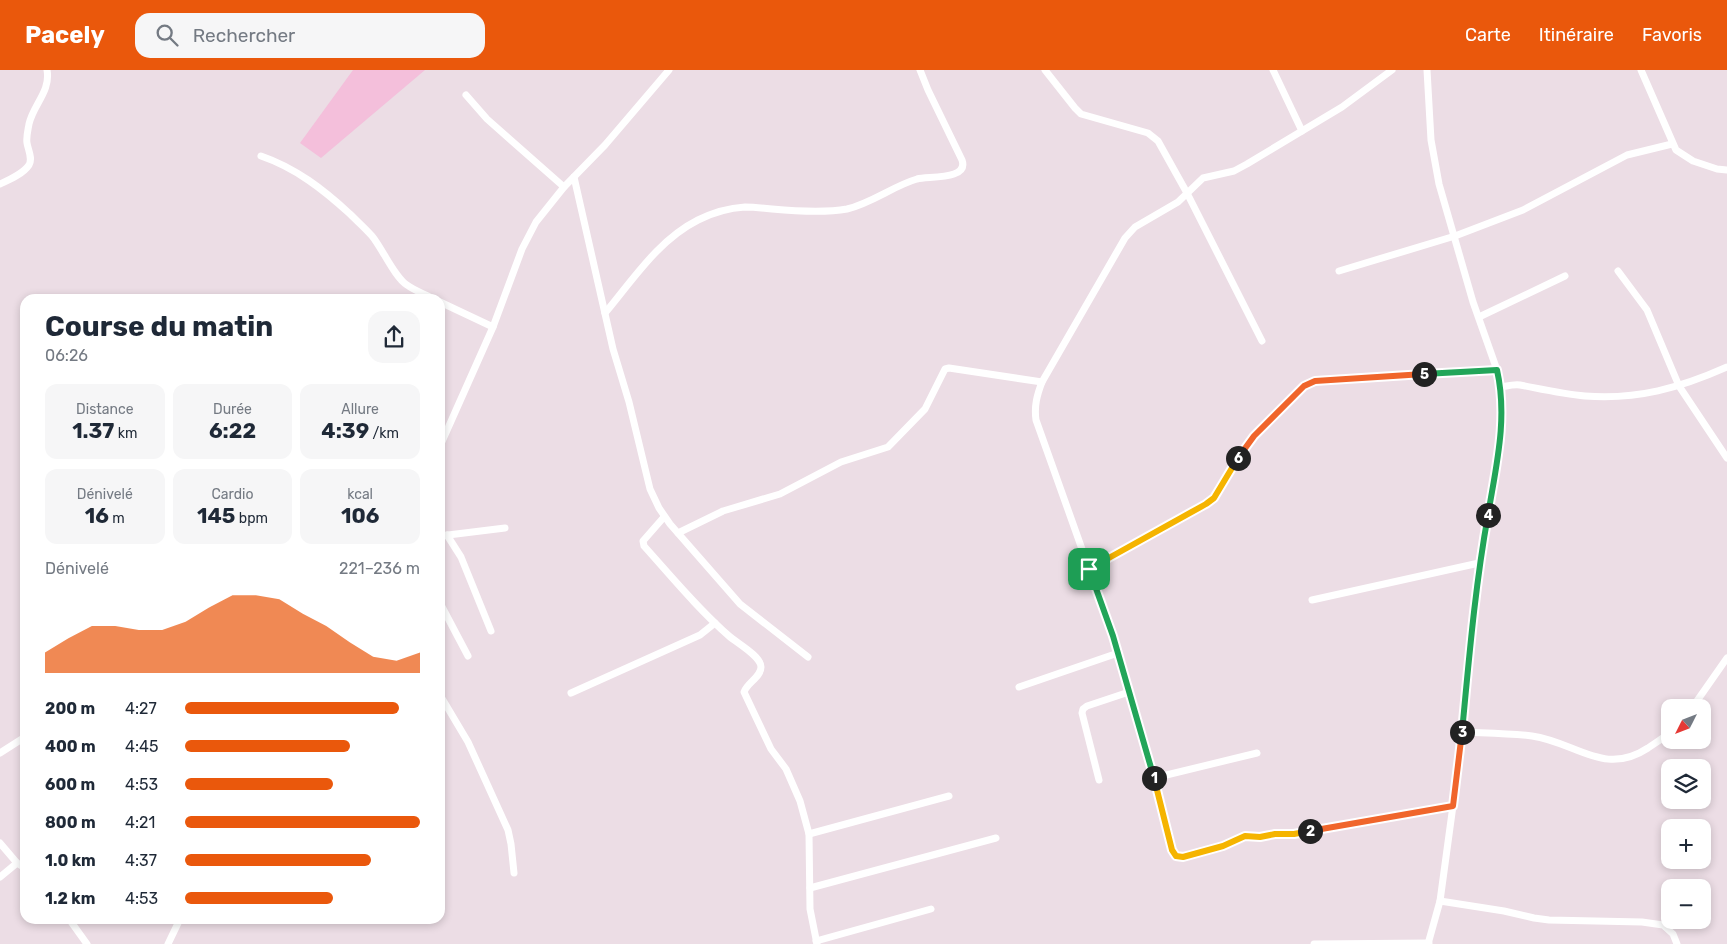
<!DOCTYPE html>
<html lang="fr">
<head>
<meta charset="utf-8">
<style>
  body { margin:0; font-family:Rubik,sans-serif; background:#f6f6f7; color:#1f2937; height:100vh; display:flex; flex-direction:column; font-size:19px; white-space:nowrap }
  * { box-sizing:border-box; margin:0 }
  p { font-size:16px; color:#747a83 }
  .icon { flex:none; width:28px; height:28px; fill:none; stroke:currentColor; stroke-width:2; stroke-linecap:round; stroke-linejoin:round }
  .map { position:relative; flex:1; overflow:hidden }
  .drawer { position:absolute; left:20px; top:224px; width:425px; height:630px; display:flex; flex-direction:column; background:#fff; border-radius:15px; box-shadow:0 2px 8px #0003 }
  .drawer>* { flex:none }
  .needle { width:32px; rotate:228deg }
  .controls { position:absolute; left:1661px; top:629px; display:grid; gap:10px }
  .controls a { display:grid; place-items:center; width:50px; height:50px; border-radius:10px; background:#fff; box-shadow:0 2px 8px #0003; font-size:25px }
  .pin { position:absolute; display:grid; place-items:center; width:42px; height:42px; color:#fff; margin:-21px; border-radius:10px; box-shadow:0 2px 8px #0006 }
  .km { position:absolute; width:25px; height:25px; margin:-12px; border-radius:50%; background:#222; color:#fff; font-size:14px; line-height:25px; text-align:center }
  .round { display:grid; place-items:center; flex:none; width:52px; height:52px; border-radius:15px; background:#f6f6f7 }
  .summary { display:flex; align-items:center; justify-content:space-between; height:85px; padding:0 25px }
  h1 { font-size:28px; font-weight:700; line-height:38px }
  .metrics { display:grid; grid-template-columns:repeat(3,1fr); gap:8px; height:85px; padding:5px 25px }
  .metrics div { display:grid; align-content:center; border-radius:12px; background:#f6f6f7; text-align:center }
  .metrics b { font-size:21px; font-weight:700 }
  .metrics small { font-size:14px; font-weight:400 }
  .metrics p { font-size:14px }
  .chart { height:140px; padding:10px 25px }
  .chart p { display:flex; justify-content:space-between }
  .chart svg { width:100%; height:90px; margin-top:5px; fill:#ea580c; opacity:.7 }
  ul { padding:0 25px; list-style:none; font-size:16px }
  li { display:grid; grid-template-columns:80px 60px 1fr; align-items:center; height:38px }
  li i { height:12px; border-radius:6px; background:#ea580c }
  header { display:flex; align-items:center; gap:30px; box-sizing:border-box; height:70px; padding:0 25px; background:#ea580c; color:#fff }
  header strong { font-size:24px }
  nav { display:flex; gap:28px; margin-inline-start:auto; font-size:18px }
  .search { width:350px; height:45px; background:#f6f6f7; display:flex; align-items:center; gap:12px; box-sizing:border-box; padding:0 18px; border-radius:15px; color:#747a83; font-size:19px }
  .map>svg:first-child { display:block }
  .green { fill:#f4bfdb }
  .lines { fill:none; stroke-linecap:round; stroke-linejoin:round }
  .minor { stroke:#fff; stroke-width:7 }
  .split-1-casing { stroke:#fff; stroke-width:10 }
  .split-2-casing { stroke:#fff; stroke-width:10 }
  .split-3-casing { stroke:#fff; stroke-width:10 }
  .split-4-casing { stroke:#fff; stroke-width:10 }
  .split-5-casing { stroke:#fff; stroke-width:10 }
  .split-6-casing { stroke:#fff; stroke-width:10 }
  .split-7-casing { stroke:#fff; stroke-width:10 }
  .split-1 { stroke:#22a559; stroke-width:6 }
  .split-2 { stroke:#f5b400; stroke-width:6 }
  .split-3 { stroke:#f0652b; stroke-width:6 }
  .split-4 { stroke:#22a559; stroke-width:6 }
  .split-5 { stroke:#22a559; stroke-width:6 }
  .split-6 { stroke:#f0652b; stroke-width:6 }
  .split-7 { stroke:#f5b400; stroke-width:6 }
</style>
</head>
<body>
<header>
<strong>Pacely</strong>
<div class="search"><svg class="icon" aria-label="search" viewBox="0 0 24 24"><circle cx="10" cy="10" r="6"/><path d="M15 15l6 6"/></svg>Rechercher</div>
<nav><a>Carte</a><a>Itinéraire</a><a>Favoris</a></nav>
</header>
<div class="map">
<svg width="1727" height="874" viewBox="0 0 1727 874">
  <rect width="100%" height="100%" fill="#ecdde5"/>
  <!-- green -->
  <polygon class="green" points="353,0 425,0 321,88 300,73"/>
  <g class="lines">
    <!-- minor -->
    <g class="minor">
      <polyline points="1045,0 1075,38 1081,44 1148,63 1158,71 1187,123 1262,271"/>
      <polyline points="1273,0 1302,61"/>
      <path d="M1392 0 1342 37 1247 94 1234 101 1203 108 1178 132 1135 157 1125 168 1042 312C1037 325 1034 336 1036 350L1113 566 1154 708 1172 780 1176 786 1183 787 1223 776 1245 766 1260 767 1275 764H1294L1453 736"/>
      <polyline points="1427,0 1431,70 1439,114 1473,232 1497,300 1501,317 1502,339 1501,370 1479,493 1470,578 1463,662 1440,831 1428,874"/>
      <polyline points="1641,0 1676,80 1693,91 1717,99 1727,100"/>
      <polyline points="466,25 487,49 564,117"/>
      <path d="M261 86C296 98 324 120 350 144 357 151 365 158 372 166 382 178 395 208 407 215 415 221 425 224 434 229"/>
      <polyline points="574,107 613,279 629,332 650,419 659,438 670,454 740,534 808,587"/>
      <path d="M0 114C9 110 23 104 29 95 33 88 28 80 27 73 26 67 28 60 29 54 33 35 51 21 47 0"/>
      <polyline points="1339,201 1455,166 1523,140 1627,85 1672,74"/>
      <polyline points="1618,201 1647,240 1679,316 1727,388"/>
      <polyline points="440,232 493,257"/>
      <path d="M605 243C632 211 658 170 698 150 712 143 729 138 745 137 754 137 763 138 772 139 794 141 825 143 847 139 872 133 893 116 917 109 929 106 969 110 962 90L928 20 920 0"/>
      <polyline points="1479,247 1565,206"/>
      <path d="M1501 317C1507 316 1514 314 1520 315 1541 319 1563 324 1585 326 1637 330 1680 318 1727 297"/>
      <polyline points="440,376 493,257 522,179 536,152 564,117 605,75 669,0"/>
      <path d="M664 447 643 471 644 476C671 506 698 539 729 566 737 573 761 586 761 597 761 607 747 613 744 622L771 679 786 699 800 731 809 764 810 839 817 874"/>
      <polyline points="678,463 723,441 780,424 841,392 888,377 925,339 945,299 949,298 1042,312"/>
      <polyline points="447,465 461,487 491,561"/>
      <polyline points="440,466 505,458"/>
      <polyline points="1089,499 1206,434 1214,428 1226,406 1253,366 1297,323 1304,316 1315,311 1497,300"/>
      <polyline points="1312,530 1479,493"/>
      <polyline points="440,533 468,586"/>
      <polyline points="1019,617 1118,583"/>
      <polyline points="571,623 700,565 715,553"/>
      <polyline points="440,625 468,672 508,760 511,774 514,803"/>
      <polyline points="1692,638 1727,588"/>
      <path d="M1463 662C1485 663 1509 663 1532 666 1576 672 1604 707 1648 678 1655 673 1664 668 1670 662"/>
      <polyline points="0,683 25,667"/>
      <polyline points="1154,708 1257,683"/>
      <polyline points="1099,710 1082,643 1083,639 1087,636 1129,622"/>
      <polyline points="809,764 949,726"/>
      <polyline points="0,773 17,793 25,798"/>
      <polyline points="0,807 17,793"/>
      <polyline points="810,818 996,768"/>
      <polyline points="1440,831 1504,841 1534,848 1549,850 1642,852 1663,855 1673,864 1677,874"/>
      <polyline points="69,849 87,874"/>
      <polyline points="816,871 931,839"/>
      <polyline points="168,874 180,849"/>
      <polyline points="1314,874 1429,873"/>
    </g>
  </g>
  <g class="lines">
    <defs>
      <polyline id="split-1" points="1089,499 1113,566 1154,708"/>
      <polyline id="split-2" points="1154,708 1172,780 1176,786 1183,787 1223,776 1245,766 1260,767 1275,764 1294,764 1310,761"/>
      <polyline id="split-3" points="1310,761 1453,736 1462,662"/>
      <path id="split-4" d="M1462 662C1469 589 1475 517 1488 445"/>
      <path id="split-5" d="M1424 304 1497 300C1508 349 1496 396 1488 445"/>
      <polyline id="split-6" points="1238,388 1254,366 1304,316 1315,311 1424,304"/>
      <polyline id="split-7" points="1089,499 1206,434 1214,428 1238,388"/>
    </defs>
    <!-- split-1 casing -->
    <use href="#split-1" class="split-1-casing"/>
    <!-- split-2 casing -->
    <use href="#split-2" class="split-2-casing"/>
    <!-- split-3 casing -->
    <use href="#split-3" class="split-3-casing"/>
    <!-- split-4 casing -->
    <use href="#split-4" class="split-4-casing"/>
    <!-- split-5 casing -->
    <use href="#split-5" class="split-5-casing"/>
    <!-- split-6 casing -->
    <use href="#split-6" class="split-6-casing"/>
    <!-- split-7 casing -->
    <use href="#split-7" class="split-7-casing"/>
    <!-- split-1 -->
    <use href="#split-1" class="split-1"/>
    <!-- split-2 -->
    <use href="#split-2" class="split-2"/>
    <!-- split-3 -->
    <use href="#split-3" class="split-3"/>
    <!-- split-4 -->
    <use href="#split-4" class="split-4"/>
    <!-- split-5 -->
    <use href="#split-5" class="split-5"/>
    <!-- split-6 -->
    <use href="#split-6" class="split-6"/>
    <!-- split-7 -->
    <use href="#split-7" class="split-7"/>
  </g>
</svg>
<div class="controls">
<a><svg class="needle" viewBox="-14 -14 28 28"><path d="M0-13l5 13h-10z" fill="#e53935"/><path d="M0 13l5-13h-10z" fill="#747a83"/></svg></a>
<a><svg class="icon" aria-label="layers" viewBox="0 0 24 24"><path d="M12 4l9 5-9 5-9-5zM3 14l9 5 9-5"/></svg></a>
<a>+</a>
<a>−</a>
</div>
<div class="pin" style="left:1089px;top:499px;background:#1e9e55"><svg class="icon" aria-label="arrive" viewBox="0 0 24 24"><path d="M6 21V4h12l-3 4 3 4H6"/></svg></div>
<b class="km" style="left:1154px;top:708px">1</b>
<b class="km" style="left:1310px;top:761px">2</b>
<b class="km" style="left:1462px;top:662px">3</b>
<b class="km" style="left:1488px;top:445px">4</b>
<b class="km" style="left:1424px;top:304px">5</b>
<b class="km" style="left:1238px;top:388px">6</b>
<section class="drawer">
<div class="summary"><div><h1>Course du matin</h1><p>06:26</p></div><a class="round"><svg class="icon" aria-label="share" viewBox="0 0 24 24"><path d="M12 15V3M7 8l5-5 5 5M5 13v7h14v-7"/></svg></a></div>
<div class="metrics">
<div><p>Distance</p><b>1.37<small> km</small></b></div>
<div><p>Durée</p><b>6:22</b></div>
<div><p>Allure</p><b>4:39<small> /km</small></b></div>
</div>
<div class="metrics">
<div><p>Dénivelé</p><b>16<small> m</small></b></div>
<div><p>Cardio</p><b>145<small> bpm</small></b></div>
<div><p>kcal</p><b>106</b></div>
</div>
<div class="chart"><p><span>Dénivelé</span>221–236 m</p>
<svg viewBox="0 0 160 44" preserveAspectRatio="none"><path d="M0 44V34L10 27L20 21L30 21L40 23L50 23L60 19L70 12L80 6L90 6L100 8L110 15L120 21L130 29L140 36L150 38L160 34V44z"/></svg>
</div>
<ul>
<li><b>200 m</b>4:27<i style="width:91%"></i></li>
<li><b>400 m</b>4:45<i style="width:70%"></i></li>
<li><b>600 m</b>4:53<i style="width:63%"></i></li>
<li><b>800 m</b>4:21<i style="width:100%"></i></li>
<li><b>1.0 km</b>4:37<i style="width:79%"></i></li>
<li><b>1.2 km</b>4:53<i style="width:63%"></i></li>
</ul>
</section>
</div>
</body>
</html>
